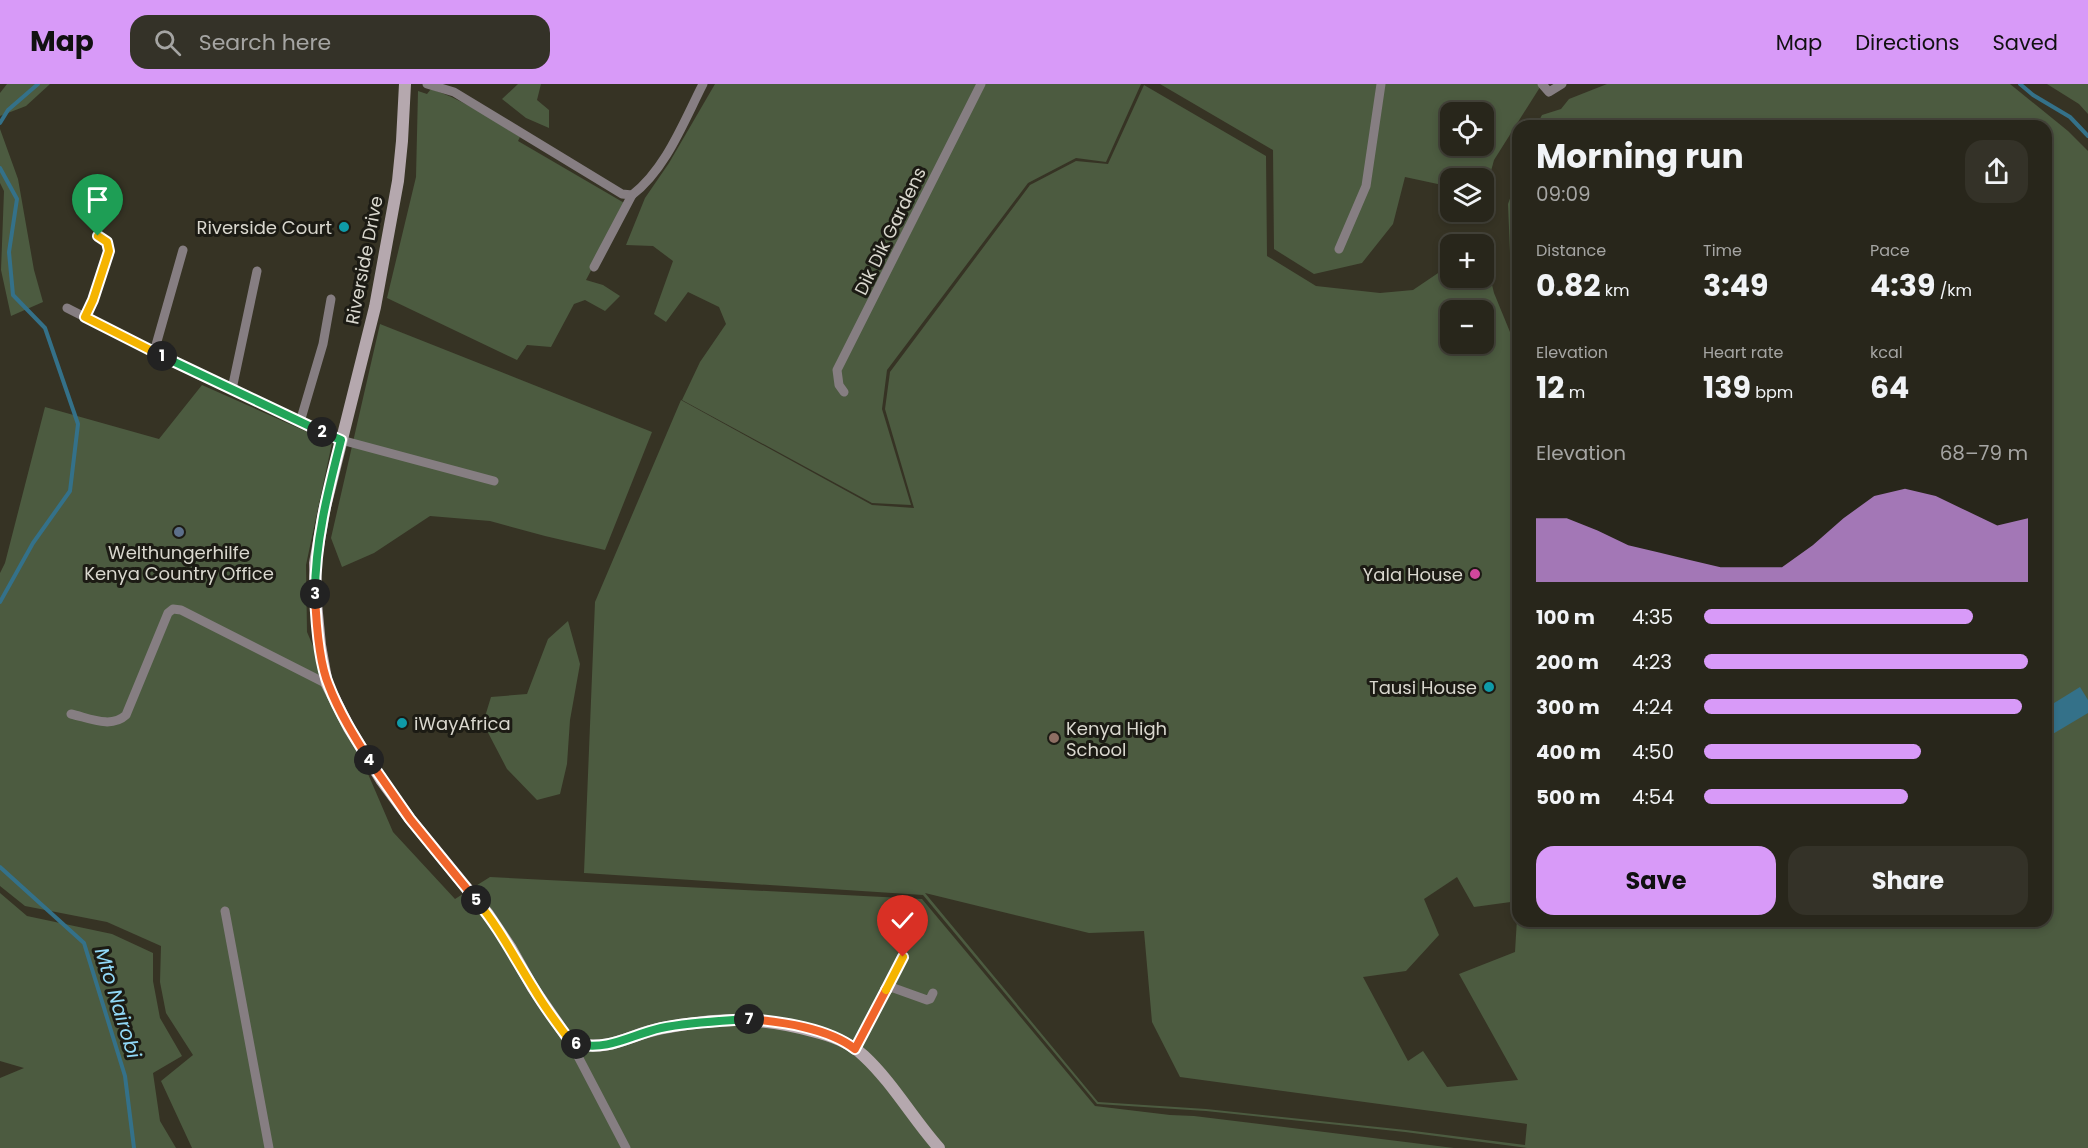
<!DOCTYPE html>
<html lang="en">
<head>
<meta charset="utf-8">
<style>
  body { margin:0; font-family:Poppins,sans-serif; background:#343228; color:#f1f3f6; height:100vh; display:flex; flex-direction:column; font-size:22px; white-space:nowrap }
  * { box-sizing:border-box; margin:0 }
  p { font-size:20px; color:#a5a5a3 }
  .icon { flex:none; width:33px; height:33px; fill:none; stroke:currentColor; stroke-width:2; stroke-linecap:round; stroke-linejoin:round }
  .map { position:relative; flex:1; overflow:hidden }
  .panel { position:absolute; left:1512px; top:36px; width:540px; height:807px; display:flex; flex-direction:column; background:#28261b; border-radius:18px; box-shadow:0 3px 9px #0003,0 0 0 2px #44433a }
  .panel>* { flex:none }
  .fabs { position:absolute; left:1440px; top:18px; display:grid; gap:12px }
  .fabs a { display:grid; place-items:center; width:54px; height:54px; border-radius:12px; background:#28261b; box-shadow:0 3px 9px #0003,0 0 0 2px #44433a; font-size:30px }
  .pin { position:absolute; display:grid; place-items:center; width:51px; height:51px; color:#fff; margin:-62px -26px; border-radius:50% 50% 50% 0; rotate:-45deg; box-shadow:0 0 6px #0007 }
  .pin .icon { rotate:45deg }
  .km { position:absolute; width:30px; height:30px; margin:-15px; border-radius:50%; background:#222; color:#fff; font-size:16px; line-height:30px; text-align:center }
  .round { display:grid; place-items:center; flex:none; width:63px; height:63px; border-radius:18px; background:#343228 }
  .summary { display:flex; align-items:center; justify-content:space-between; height:102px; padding:0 24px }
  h1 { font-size:33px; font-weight:700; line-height:45px }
  .figures { display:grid; grid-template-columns:repeat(3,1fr); gap:9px; height:102px; padding:6px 24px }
  .figures div { display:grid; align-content:center }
  .figures b { font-size:30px; font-weight:700 }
  .figures small { font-size:16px; font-weight:400 }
  .figures p { font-size:16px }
  .chart { height:168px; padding:12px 24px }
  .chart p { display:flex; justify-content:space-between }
  .chart svg { width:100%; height:108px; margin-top:6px; fill:#d89af8; opacity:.7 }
  .cta { display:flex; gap:12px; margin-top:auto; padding:12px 24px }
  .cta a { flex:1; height:69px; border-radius:18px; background:#d89af8; color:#111; font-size:24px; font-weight:700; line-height:69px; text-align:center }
  .cta a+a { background:#343228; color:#f1f3f6 }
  ul { padding:0 24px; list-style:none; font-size:20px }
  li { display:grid; grid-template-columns:96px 72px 1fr; align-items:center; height:45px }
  li i { height:15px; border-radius:8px; background:#d89af8 }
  header { display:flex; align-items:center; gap:36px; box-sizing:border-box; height:84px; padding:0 30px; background:#d89af8; color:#111 }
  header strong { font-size:28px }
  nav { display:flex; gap:33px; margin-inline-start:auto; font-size:21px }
  .search { width:420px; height:54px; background:#343228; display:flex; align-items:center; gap:15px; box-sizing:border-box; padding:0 21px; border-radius:18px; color:#a5a5a3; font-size:22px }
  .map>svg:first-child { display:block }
  .green { fill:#4c5b40; fill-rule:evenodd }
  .water { fill:#347189 }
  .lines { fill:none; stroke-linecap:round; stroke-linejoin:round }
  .stream { stroke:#347189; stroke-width:4 }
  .street { stroke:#867e82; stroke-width:9 }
  .secondary { stroke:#b5a8ae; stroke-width:12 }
  .split-1-casing { stroke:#fff; stroke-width:12 }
  .split-2-casing { stroke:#fff; stroke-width:12 }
  .split-3-casing { stroke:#fff; stroke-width:12 }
  .split-4-casing { stroke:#fff; stroke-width:12 }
  .split-5-casing { stroke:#fff; stroke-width:12 }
  .split-6-casing { stroke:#fff; stroke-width:12 }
  .split-7-casing { stroke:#fff; stroke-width:12 }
  .split-8-casing { stroke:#fff; stroke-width:12 }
  .split-9-casing { stroke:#fff; stroke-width:12 }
  .split-1 { stroke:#f5b400; stroke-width:8 }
  .split-2 { stroke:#22a559; stroke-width:8 }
  .split-3 { stroke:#22a559; stroke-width:8 }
  .split-4 { stroke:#f0652b; stroke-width:8 }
  .split-5 { stroke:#f0652b; stroke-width:8 }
  .split-6 { stroke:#f5b400; stroke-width:8 }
  .split-7 { stroke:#22a559; stroke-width:8 }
  .split-8 { stroke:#f0652b; stroke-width:8 }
  .split-9 { stroke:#f5b400; stroke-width:8 }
  .culture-dot { fill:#0f9aa8; stroke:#1c1b14; stroke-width:2 }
  .service-dot { fill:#5c6f8a; stroke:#1c1b14; stroke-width:2 }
  .hotel-dot { fill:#d1479c; stroke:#1c1b14; stroke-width:2 }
  .education-dot { fill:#8d6e63; stroke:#1c1b14; stroke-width:2 }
  .labels { text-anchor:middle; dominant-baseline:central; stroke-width:6; stroke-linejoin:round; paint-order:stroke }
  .poi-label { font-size:18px; fill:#d9d7ce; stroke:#1c1b14; text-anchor:end }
  .street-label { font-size:18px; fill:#d9d7ce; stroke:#1c1b14 }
  .water-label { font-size:20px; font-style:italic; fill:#91d8f7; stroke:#1c1b14 }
</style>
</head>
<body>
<header>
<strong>Map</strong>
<div class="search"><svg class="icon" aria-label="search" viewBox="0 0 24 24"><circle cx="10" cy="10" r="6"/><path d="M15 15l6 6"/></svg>Search here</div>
<nav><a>Map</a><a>Directions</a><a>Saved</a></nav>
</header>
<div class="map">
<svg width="2088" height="1064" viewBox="0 0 2088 1064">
  <rect width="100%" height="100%" fill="#363324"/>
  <!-- green -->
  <g class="green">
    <polygon points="7,0 50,0 26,22 0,32 0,9"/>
    <polygon points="518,0 541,0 537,16 549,26 549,44 526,34 502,15"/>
    <polygon points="715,0 1141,0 1106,78 1076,74 1028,99 887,286 882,325 911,421 872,419 682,316 700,278 726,240 719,223 688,208 666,238 654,230 673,177 653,162 626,161 645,114 669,79"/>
    <path d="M1160 0H1542L1494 76 1484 113V94H1450V106L1447 102 1405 93 1393 140 1362 179 1314 190 1274 165 1273 66ZM1450 28H1484V62H1450Z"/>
    <path d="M1607 0H2010L2068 47 2088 67V1064H1527L1405 1048 1206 1027 1097 1020 923 811 584 789 595 518 681 316 872 421 914 424 885 325 890 288 1030 101 1076 77 1108 80 1144 1 1266 72 1267 172 1316 202 1380 209 1413 206 1447 183 1450 174V194H1484V167L1494 209 1510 248 1518 245V817L1474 823 1457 793 1424 815 1439 851 1406 887 1363 893 1408 977 1423 967 1447 1003 1518 996 1459 890 1515 868 1518 818V837H2046V42H1536L1542 31 1561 25 1569 15ZM1450 226H1484V260H1450ZM925 809 1089 849 1144 847 1152 938 1180 993 1527 1040 1525 1061 1406 1046 1206 1025 1098 1018Z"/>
    <polygon points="2047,0 2088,0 2088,30 2079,20"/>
    <path d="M431 5C464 16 491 35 520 53L518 57 626 120 586 196 603 201 620 212 605 227 585 216 574 220 551 263 527 261 517 276 387 214 416 93 418 7 427 10Z"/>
    <polygon points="0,45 18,95 34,186 43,218 11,232 1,186 4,107 0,99"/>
    <polygon points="1518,80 1518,215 1511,194 1508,120 1513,106 1514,89"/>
    <polygon points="380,240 652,348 605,466 545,452 490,437 430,432 374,469 342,483 331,454"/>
    <polygon points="202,301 332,359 306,481 307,548 393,748 455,815 490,793 922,815 1095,1022 1170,1031 1194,1032 1454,1064 192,1064 161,997 193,971 166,929 160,898 161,862 107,838 25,822 0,802 0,489 5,479 45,323 159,355"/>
    <polygon points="568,537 580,580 570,636 567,680 560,710 537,716 507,685 483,639 491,613 527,610 548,555"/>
    <polygon points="0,809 27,832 112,850 153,869 153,897 160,934 182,972 153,989 160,1037 176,1064 0,1064 0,994 24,984 0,977"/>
  </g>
  <!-- water -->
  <polygon class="water" points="2080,603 2088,616 2088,629 2046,654 2046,624"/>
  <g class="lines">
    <!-- stream -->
    <g class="stream">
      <polyline points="2020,0 2033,11 2070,33 2088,52"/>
      <polyline points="0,39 8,26 38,0"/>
      <polyline points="0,84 17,115 9,168 13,211 45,244 78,340 70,407 33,459 0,518"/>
      <polyline points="0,783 84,859 125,992 134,1064"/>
    </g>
    <!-- street -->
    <g class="street">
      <path d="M427 0 454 8 622 110 632 111C666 85 684 37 703 0"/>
      <polyline points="1542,0 1549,8 1562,0"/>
      <polyline points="1339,165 1366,102 1381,0"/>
      <polyline points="594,183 632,111"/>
      <polyline points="67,224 199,291 341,356 494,397"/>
      <polyline points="85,233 93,216 109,167 107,158 98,152"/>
      <polyline points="154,268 183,166"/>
      <polyline points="232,305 257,187"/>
      <polyline points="844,308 839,301 837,286 981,0"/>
      <polyline points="300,338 323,260 331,215"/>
      <path d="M71 630C89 634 111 645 126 631L168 529 173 525 181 526 327 600"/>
      <polyline points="225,827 269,1064"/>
      <polyline points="888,902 927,916 930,915 933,909"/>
      <polyline points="571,959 626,1064"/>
      <polyline points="855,965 903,873"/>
    </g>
    <!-- secondary -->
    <path class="secondary" d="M405 0 402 57 398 97 375 223 325 423 315 479 316 519 320 561 327 600 349 644 382 697 410 735 488 830 510 863 533 904 571 959C614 968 625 951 663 944 717 934 759 932 812 947 832 952 849 958 864 972 893 999 913 1035 939 1064"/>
  </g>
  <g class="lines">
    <defs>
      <polyline id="split-1" points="98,152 107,158 109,167 93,216 85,233 162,272"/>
      <polyline id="split-2" points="162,272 322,348"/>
      <path id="split-3" d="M315 510C315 457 328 407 341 356L322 348"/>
      <path id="split-4" d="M315 510C316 535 319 579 329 602 339 628 354 652 369 676"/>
      <polyline id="split-5" points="369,676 410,735 476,816"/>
      <path id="split-6" d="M476 816C499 843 515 875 534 905 545 924 558 941 571 958L576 960"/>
      <path id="split-7" d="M576 960C610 967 630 951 661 944 690 938 720 937 749 935"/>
      <path id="split-8" d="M749 935C782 938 828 944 855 965L886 906"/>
      <polyline id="split-9" points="886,906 903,873"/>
    </defs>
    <!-- split-1 casing -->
    <use href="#split-1" class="split-1-casing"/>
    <!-- split-2 casing -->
    <use href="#split-2" class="split-2-casing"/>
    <!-- split-3 casing -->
    <use href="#split-3" class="split-3-casing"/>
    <!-- split-4 casing -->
    <use href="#split-4" class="split-4-casing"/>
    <!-- split-5 casing -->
    <use href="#split-5" class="split-5-casing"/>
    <!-- split-6 casing -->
    <use href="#split-6" class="split-6-casing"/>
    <!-- split-7 casing -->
    <use href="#split-7" class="split-7-casing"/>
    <!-- split-8 casing -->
    <use href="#split-8" class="split-8-casing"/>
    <!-- split-9 casing -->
    <use href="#split-9" class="split-9-casing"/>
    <!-- split-1 -->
    <use href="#split-1" class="split-1"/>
    <!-- split-2 -->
    <use href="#split-2" class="split-2"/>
    <!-- split-3 -->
    <use href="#split-3" class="split-3"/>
    <!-- split-4 -->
    <use href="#split-4" class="split-4"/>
    <!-- split-5 -->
    <use href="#split-5" class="split-5"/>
    <!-- split-6 -->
    <use href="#split-6" class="split-6"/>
    <!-- split-7 -->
    <use href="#split-7" class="split-7"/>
    <!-- split-8 -->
    <use href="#split-8" class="split-8"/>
    <!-- split-9 -->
    <use href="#split-9" class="split-9"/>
  </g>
  <!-- markers -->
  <g class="culture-dot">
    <circle cx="344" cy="143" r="6"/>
    <circle cx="1489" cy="603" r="6"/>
    <circle cx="402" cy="639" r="6"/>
  </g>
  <circle class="service-dot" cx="179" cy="448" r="6"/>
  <circle class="hotel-dot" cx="1475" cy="490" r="6"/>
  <circle class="education-dot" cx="1054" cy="654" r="6"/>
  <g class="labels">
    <!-- poi labels -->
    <g class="poi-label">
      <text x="332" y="143">Riverside Court</text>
      <text x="179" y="468" text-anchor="middle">Welthungerhilfe<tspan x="179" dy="21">Kenya Country Office</tspan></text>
      <text x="1463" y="490">Yala House</text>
      <text x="1477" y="603">Tausi House</text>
      <text x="414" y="639" text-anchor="start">iWayAfrica</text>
      <text x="1066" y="644" text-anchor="start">Kenya High<tspan x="1066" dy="21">School</tspan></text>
    </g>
    <!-- street labels -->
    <g class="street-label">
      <text transform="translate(890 147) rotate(-64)">Dik Dik Gardens</text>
      <text transform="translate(364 176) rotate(-79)">Riverside Drive</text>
    </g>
    <!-- water labels -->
    <g class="water-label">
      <text transform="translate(118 919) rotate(73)">Mto Nairobi</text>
    </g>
  </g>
</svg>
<div class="fabs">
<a><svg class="icon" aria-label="locate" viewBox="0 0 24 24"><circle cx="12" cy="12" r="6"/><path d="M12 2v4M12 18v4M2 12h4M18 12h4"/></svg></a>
<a><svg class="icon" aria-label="layers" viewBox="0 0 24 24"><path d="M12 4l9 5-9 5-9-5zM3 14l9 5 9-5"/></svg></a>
<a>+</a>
<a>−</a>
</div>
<div class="pin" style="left:98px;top:152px;background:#1e9e55"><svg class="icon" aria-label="arrive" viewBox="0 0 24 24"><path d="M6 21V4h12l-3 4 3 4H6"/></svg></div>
<div class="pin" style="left:903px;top:873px;background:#d93025"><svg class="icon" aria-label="check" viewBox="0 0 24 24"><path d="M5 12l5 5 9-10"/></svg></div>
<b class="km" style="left:162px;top:272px">1</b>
<b class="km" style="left:322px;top:348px">2</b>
<b class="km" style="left:315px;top:510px">3</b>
<b class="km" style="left:369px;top:676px">4</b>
<b class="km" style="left:476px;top:816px">5</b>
<b class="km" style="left:576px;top:960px">6</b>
<b class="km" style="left:749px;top:935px">7</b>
<section class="panel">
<div class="summary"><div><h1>Morning run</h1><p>09:09</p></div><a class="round"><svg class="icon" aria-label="share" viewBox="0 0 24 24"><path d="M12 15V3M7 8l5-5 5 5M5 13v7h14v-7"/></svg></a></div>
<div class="figures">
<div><p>Distance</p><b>0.82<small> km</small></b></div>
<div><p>Time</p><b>3:49</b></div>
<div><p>Pace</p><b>4:39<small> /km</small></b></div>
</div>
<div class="figures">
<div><p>Elevation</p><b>12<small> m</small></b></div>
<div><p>Heart rate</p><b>139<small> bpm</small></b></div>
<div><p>kcal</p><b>64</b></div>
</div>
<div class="chart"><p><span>Elevation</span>68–79 m</p>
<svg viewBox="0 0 160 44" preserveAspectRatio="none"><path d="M0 44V18L10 18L20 23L30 29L40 32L50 35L60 38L70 38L80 38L90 29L100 18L110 9L120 6L130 9L140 15L150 21L160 18V44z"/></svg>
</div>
<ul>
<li><b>100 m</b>4:35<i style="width:83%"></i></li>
<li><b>200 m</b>4:23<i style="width:100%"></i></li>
<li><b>300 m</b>4:24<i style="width:98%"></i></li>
<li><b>400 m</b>4:50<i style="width:67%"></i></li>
<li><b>500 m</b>4:54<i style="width:63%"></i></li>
</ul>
<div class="cta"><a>Save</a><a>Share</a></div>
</section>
</div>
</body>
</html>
